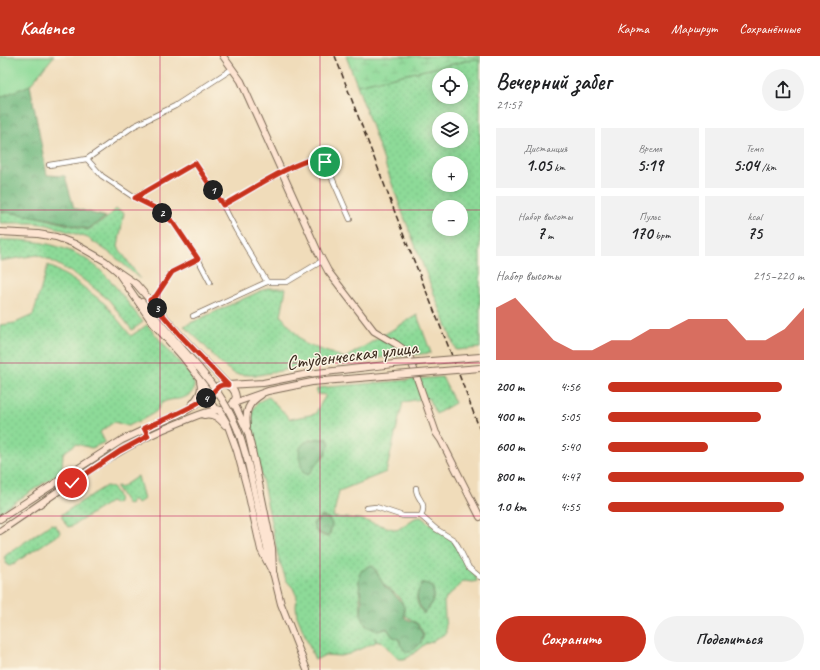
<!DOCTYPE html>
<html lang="ru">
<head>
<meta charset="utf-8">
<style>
  body { margin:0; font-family:Caveat,sans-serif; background:#f2f2f2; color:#202124; height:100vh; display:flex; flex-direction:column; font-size:15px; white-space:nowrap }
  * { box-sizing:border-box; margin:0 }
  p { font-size:13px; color:#757577 }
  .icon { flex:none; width:22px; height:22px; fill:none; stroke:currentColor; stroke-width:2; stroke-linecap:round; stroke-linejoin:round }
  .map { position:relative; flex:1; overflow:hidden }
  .side { display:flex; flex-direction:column; background:#fff; width:340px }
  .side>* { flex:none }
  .controls { position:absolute; left:432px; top:12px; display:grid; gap:8px }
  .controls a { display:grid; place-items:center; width:36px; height:36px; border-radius:50%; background:#fff; box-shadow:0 2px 10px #0003; font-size:20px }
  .pin { position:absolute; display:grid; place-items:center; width:34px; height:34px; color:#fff; margin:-17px; border:2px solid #fff; border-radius:50%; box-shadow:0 1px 4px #0007 }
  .km { position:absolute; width:20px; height:20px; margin:-10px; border-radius:50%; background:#222; color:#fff; font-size:11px; line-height:20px; text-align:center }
  .round { display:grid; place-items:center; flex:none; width:42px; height:42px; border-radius:21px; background:#f2f2f2 }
  .headline { display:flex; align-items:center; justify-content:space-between; height:68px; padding:0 16px }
  h1 { font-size:22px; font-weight:700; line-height:30px }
  .stats { display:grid; grid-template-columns:repeat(3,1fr); gap:6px; height:68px; padding:4px 16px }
  .stats div { display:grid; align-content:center; border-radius:0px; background:#f2f2f2; text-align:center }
  .stats b { font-size:17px; font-weight:700 }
  .stats small { font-size:11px; font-weight:400 }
  .stats p { font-size:11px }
  .chart { height:112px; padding:8px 16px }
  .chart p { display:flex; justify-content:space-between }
  .chart svg { width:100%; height:72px; margin-top:4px; fill:#c8321e; opacity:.7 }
  .action { display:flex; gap:8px; margin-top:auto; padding:8px 16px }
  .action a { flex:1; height:46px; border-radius:24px; background:#c8321e; color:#fff; font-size:16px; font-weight:700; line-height:46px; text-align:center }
  .action a+a { background:#f2f2f2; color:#202124 }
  ul { padding:0 16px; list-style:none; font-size:13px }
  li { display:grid; grid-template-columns:64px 48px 1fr; align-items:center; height:30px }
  li i { height:10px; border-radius:5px; background:#c8321e }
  header { display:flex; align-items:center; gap:24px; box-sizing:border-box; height:56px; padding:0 20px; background:#c8321e; color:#fff }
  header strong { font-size:19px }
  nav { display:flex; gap:22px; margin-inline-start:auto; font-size:14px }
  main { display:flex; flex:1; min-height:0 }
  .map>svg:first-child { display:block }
  .grass { fill:url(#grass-dots); stroke:#64825b; fill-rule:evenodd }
  .forest { fill:url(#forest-crowns); stroke:#56724f }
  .wetland { fill:url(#wetland-marsh); stroke:#64825b }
  .garden { fill:#8dda98; stroke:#64825b }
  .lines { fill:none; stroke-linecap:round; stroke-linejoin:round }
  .street-casing { stroke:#7a6855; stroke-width:6 }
  .secondary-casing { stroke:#7a6855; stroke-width:8 }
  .street { stroke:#fff; stroke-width:4.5 }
  .secondary { stroke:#fde4d1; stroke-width:6 }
  .rail { stroke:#3b2a1e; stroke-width:1.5; stroke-dasharray:6 3; stroke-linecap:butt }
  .secondary-bridge-casing { stroke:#7a6855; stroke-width:8; stroke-linecap:butt }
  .secondary-bridge { stroke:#fde4d1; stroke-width:6 }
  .route-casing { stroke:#fff; stroke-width:8 }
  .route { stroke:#c8321e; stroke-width:5 }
  .grid { fill:none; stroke:#c2185b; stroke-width:1; stroke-opacity:0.55 }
  .labels { text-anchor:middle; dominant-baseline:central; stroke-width:3; stroke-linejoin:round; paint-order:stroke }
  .street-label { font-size:20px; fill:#3b2a1e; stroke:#fcf5e5 }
</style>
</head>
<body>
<header>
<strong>Kadence</strong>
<nav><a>Карта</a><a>Маршрут</a><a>Сохранённые</a></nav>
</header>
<main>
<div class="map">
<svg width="480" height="614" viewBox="0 0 480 614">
  <defs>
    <pattern id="grass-dots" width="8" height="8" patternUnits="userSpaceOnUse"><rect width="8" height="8" fill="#8dda98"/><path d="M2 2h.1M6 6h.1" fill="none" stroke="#7bbb83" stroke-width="1.8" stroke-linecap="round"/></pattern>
    <pattern id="forest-crowns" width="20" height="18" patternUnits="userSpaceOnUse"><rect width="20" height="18" fill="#72ba80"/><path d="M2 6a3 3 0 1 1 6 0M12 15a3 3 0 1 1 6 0" fill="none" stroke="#5f9768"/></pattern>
    <pattern id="wetland-marsh" width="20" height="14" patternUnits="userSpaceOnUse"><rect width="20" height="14" fill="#8dda98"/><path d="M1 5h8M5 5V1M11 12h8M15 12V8" fill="none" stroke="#7bbb83"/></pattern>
  </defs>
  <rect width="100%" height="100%" fill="#fcf5e5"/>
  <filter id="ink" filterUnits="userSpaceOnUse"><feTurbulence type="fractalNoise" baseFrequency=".025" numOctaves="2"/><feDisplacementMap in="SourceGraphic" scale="8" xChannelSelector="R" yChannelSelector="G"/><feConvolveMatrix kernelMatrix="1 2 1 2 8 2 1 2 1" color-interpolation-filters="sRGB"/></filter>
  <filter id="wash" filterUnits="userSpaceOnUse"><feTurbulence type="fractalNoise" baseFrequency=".012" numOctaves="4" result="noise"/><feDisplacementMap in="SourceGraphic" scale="16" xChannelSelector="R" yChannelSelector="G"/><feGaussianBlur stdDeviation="0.9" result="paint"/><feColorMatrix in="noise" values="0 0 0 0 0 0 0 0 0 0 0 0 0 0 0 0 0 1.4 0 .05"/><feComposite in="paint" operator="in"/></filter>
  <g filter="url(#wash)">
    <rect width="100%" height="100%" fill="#f0dcba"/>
    <!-- grass -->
    <g class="grass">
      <path d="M475 3 480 5V292L456 294 401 153 357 29ZM439 19H461V41H439ZM439 63H461V85H439ZM439 107H461V129H439ZM439 151H461V173H439Z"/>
      <path d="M116 153 124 157 118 191 140 223 114 200 88 182 48 169 34 167H0V156C30 157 59 167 88 174L107 162Z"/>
      <path d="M0 184C35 183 73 189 100 214 116 229 129 249 143 266L132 274 109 244 81 222 50 204 37 199 0 205Z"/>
      <path d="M48 209 78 227 105 248 131 280 147 269 191 320 194 325V334C182 348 173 340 162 347 159 350 158 355 154 357 146 362 137 366 128 370L114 366 100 376 105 386 92 392 76 388 63 397 62 415 0 456V269L15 267 33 259Z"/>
      <polygon points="267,232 286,232 281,260 305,288 345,302 417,259 431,297 336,306 300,311 259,319 249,319 235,318 221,308 203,288 184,270"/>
      <path d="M442 321 455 347 436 358 428 342 403 346 386 416 339 435 333 461 359 463 397 474 415 462 421 461 453 485 476 521 477 525 473 526 464 525 447 541 444 546 446 577 432 586 425 588 409 601 404 603H398L381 585 377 586 375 581 376 586 349 598 340 600 325 599 315 604 297 560 296 550 297 541 293 532 286 524 278 500 252 374C251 357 251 347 269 341L290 363 315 358 326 339 317 338 316 336 318 332ZM316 383H328L325 400 315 408 308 419 309 384ZM322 460 329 462 332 468 330 479 327 481C319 479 314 475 313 467ZM371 509C378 514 379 523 385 530 387 532 390 533 392 535 401 542 405 548 404 559L418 568 424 579 421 587 411 596H406L400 588 399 584 392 580 387 573 378 575 366 570 361 559 359 525 360 516ZM423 527 428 528 433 531C436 541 431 551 424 558 415 547 414 539 423 527Z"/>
      <polygon points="138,420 144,443 137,448 134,443 130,446 131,448 128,449 116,431 118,430 120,432"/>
      <path d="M106 430C113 430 120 439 118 446L114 448 110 446 72 470 68 471 67 470 62 461V458Z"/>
      <polygon points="51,468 55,469 60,476 59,478 10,510 7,509 4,502 6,499"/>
    </g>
    <!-- forest -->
    <g class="forest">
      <polygon points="30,29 47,119 65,120 74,152 106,161 88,173 50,163 0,155 0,41"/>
      <path d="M316 383H328L330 389C324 401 315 409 308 419L303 417C299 401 293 386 316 383Z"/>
      <polygon points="322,461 329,463 332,468 329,479 326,480 316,475 313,468"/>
      <polygon points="371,509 374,512 385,531 392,536 402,547 404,551 404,560 406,563 414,566 417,568 423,579 421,587 410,596 405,595 400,588 400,584 392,580 387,572 378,575 366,570 361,559 362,546 359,525 360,516"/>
      <path d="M423 527 428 528 433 532C435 541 431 551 424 557 417 547 414 538 423 527Z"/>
    </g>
    <!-- wetland -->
    <polygon class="wetland" points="346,0 480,0 480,5 475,3 357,29"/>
    <!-- garden -->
    <polygon class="garden" points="0,0 54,0 30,29 0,41"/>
  </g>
  <g filter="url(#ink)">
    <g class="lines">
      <defs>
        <g id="street">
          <polyline points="87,103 102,120 135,142 155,152 173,166 198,203 210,226"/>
          <polyline points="49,109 87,103 134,70 175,50 232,13"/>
          <polyline points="135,142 195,107 223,149 236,174 267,226"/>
          <path d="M223 149C255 132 285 110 319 101L325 106 350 163"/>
          <polyline points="150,244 156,240 172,216 198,203"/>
          <polyline points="193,260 267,226 287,226 322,205"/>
          <path d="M367 452 376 451 403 460H421C428 445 416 444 416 432"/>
          <polyline points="421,460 436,473 454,484 458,490 469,512 480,521"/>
        </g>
        <g id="secondary">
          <polyline points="223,0 241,25 318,196 328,215 374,275 396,288 403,293 409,299 436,377 441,384 480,461"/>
          <polyline points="0,176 38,178 56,181 75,188 105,205 117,215 136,228 180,279 228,329 263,327 308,318 394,308"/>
          <polyline points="142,246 199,312"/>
          <path d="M224 328C231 329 235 334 236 341 231 357 212 360 209 340L217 330Z"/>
          <path d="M191 350C198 341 203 336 200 325"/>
          <path d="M204 359C213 357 219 362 225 369"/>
          <path d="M247 370C245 355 248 347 261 339"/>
          <polyline points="240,380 248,407 270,505"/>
          <polyline points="0,463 122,384 187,354 209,340 208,333 182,300 152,266 119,218"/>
          <path d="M0 475C59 436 115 391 181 366 194 361 205 355 219 354L227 367 237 395 248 436 261 494 274 519"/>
          <polyline points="273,515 272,492 255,408 248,377 234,347 268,335 312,326 395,319"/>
          <polyline points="273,516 281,548 307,614"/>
        </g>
      </defs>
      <!-- street casing -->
      <use href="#street" class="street-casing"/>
      <!-- secondary casing -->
      <use href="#secondary" class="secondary-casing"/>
      <!-- street -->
      <use href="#street" class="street"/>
      <!-- secondary -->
      <use href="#secondary" class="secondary"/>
      <!-- rail -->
      <polyline class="rail" points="335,0 404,180 449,292 480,374"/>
      <defs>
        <g id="secondary-bridge">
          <polyline points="394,308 480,301"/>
          <path d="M199 312C218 335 230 353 240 380"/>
          <polyline points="395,319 480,312"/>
        </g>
      </defs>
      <!-- secondary-bridge casing -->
      <use href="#secondary-bridge" class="secondary-bridge-casing"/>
      <!-- secondary-bridge -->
      <use href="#secondary-bridge" class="secondary-bridge"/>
    </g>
  </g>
  <g class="lines" filter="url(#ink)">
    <defs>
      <path id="route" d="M72 427 120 395 148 380 144 372C165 363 186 355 206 342 215 337 216 327 228 329L180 279 150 244 156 240 172 216 198 203 173 166 155 152 135 142 195 107 223 149C255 132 285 110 319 101L325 106"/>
    </defs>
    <!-- route casing -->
    <use href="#route" class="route-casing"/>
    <!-- route -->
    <use href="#route" class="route"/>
  </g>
  <!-- grid -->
  <path class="grid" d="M160 0V614M320 0V614M0 154H439M461 154H480M0 307H480M0 460H480"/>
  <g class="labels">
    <!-- street labels -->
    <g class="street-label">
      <text transform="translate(352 299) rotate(-7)">Студенческая улица</text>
    </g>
  </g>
</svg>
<div class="controls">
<a><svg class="icon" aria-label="locate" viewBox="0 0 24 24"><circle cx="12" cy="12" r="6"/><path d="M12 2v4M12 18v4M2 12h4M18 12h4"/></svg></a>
<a><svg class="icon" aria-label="layers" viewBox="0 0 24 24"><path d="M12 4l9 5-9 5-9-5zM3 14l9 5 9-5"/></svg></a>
<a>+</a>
<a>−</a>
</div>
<div class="pin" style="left:325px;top:106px;background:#1e9e55"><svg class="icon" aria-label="arrive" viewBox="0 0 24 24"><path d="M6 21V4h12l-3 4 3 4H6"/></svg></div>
<div class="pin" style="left:72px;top:427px;background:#d93025"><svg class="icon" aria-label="check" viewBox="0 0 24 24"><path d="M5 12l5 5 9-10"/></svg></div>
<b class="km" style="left:213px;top:134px">1</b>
<b class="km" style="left:162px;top:157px">2</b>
<b class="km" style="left:157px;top:252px">3</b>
<b class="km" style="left:206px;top:342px">4</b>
</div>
<section class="side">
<div class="headline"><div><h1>Вечерний забег</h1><p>21:57</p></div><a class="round"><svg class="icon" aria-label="share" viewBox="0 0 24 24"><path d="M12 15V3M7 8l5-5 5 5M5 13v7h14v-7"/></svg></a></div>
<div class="stats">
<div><p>Дистанция</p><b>1.05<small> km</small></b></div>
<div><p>Время</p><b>5:19</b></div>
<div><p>Темп</p><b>5:04<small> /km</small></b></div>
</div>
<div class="stats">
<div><p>Набор высоты</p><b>7<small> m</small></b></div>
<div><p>Пульс</p><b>170<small> bpm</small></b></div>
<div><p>kcal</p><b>75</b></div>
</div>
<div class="chart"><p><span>Набор высоты</span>215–220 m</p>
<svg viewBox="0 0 160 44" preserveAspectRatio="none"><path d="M0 44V12L10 6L20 19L30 32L40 38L50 38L60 32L70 32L80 25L90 25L100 19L110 19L120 19L130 32L140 32L150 25L160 12V44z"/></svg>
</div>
<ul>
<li><b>200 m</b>4:56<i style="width:89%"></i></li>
<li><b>400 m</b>5:05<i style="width:78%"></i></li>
<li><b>600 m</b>5:40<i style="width:51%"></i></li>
<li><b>800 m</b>4:47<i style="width:100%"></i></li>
<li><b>1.0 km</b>4:55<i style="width:90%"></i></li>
</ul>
<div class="action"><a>Сохранить</a><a>Поделиться</a></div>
</section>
</main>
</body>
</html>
